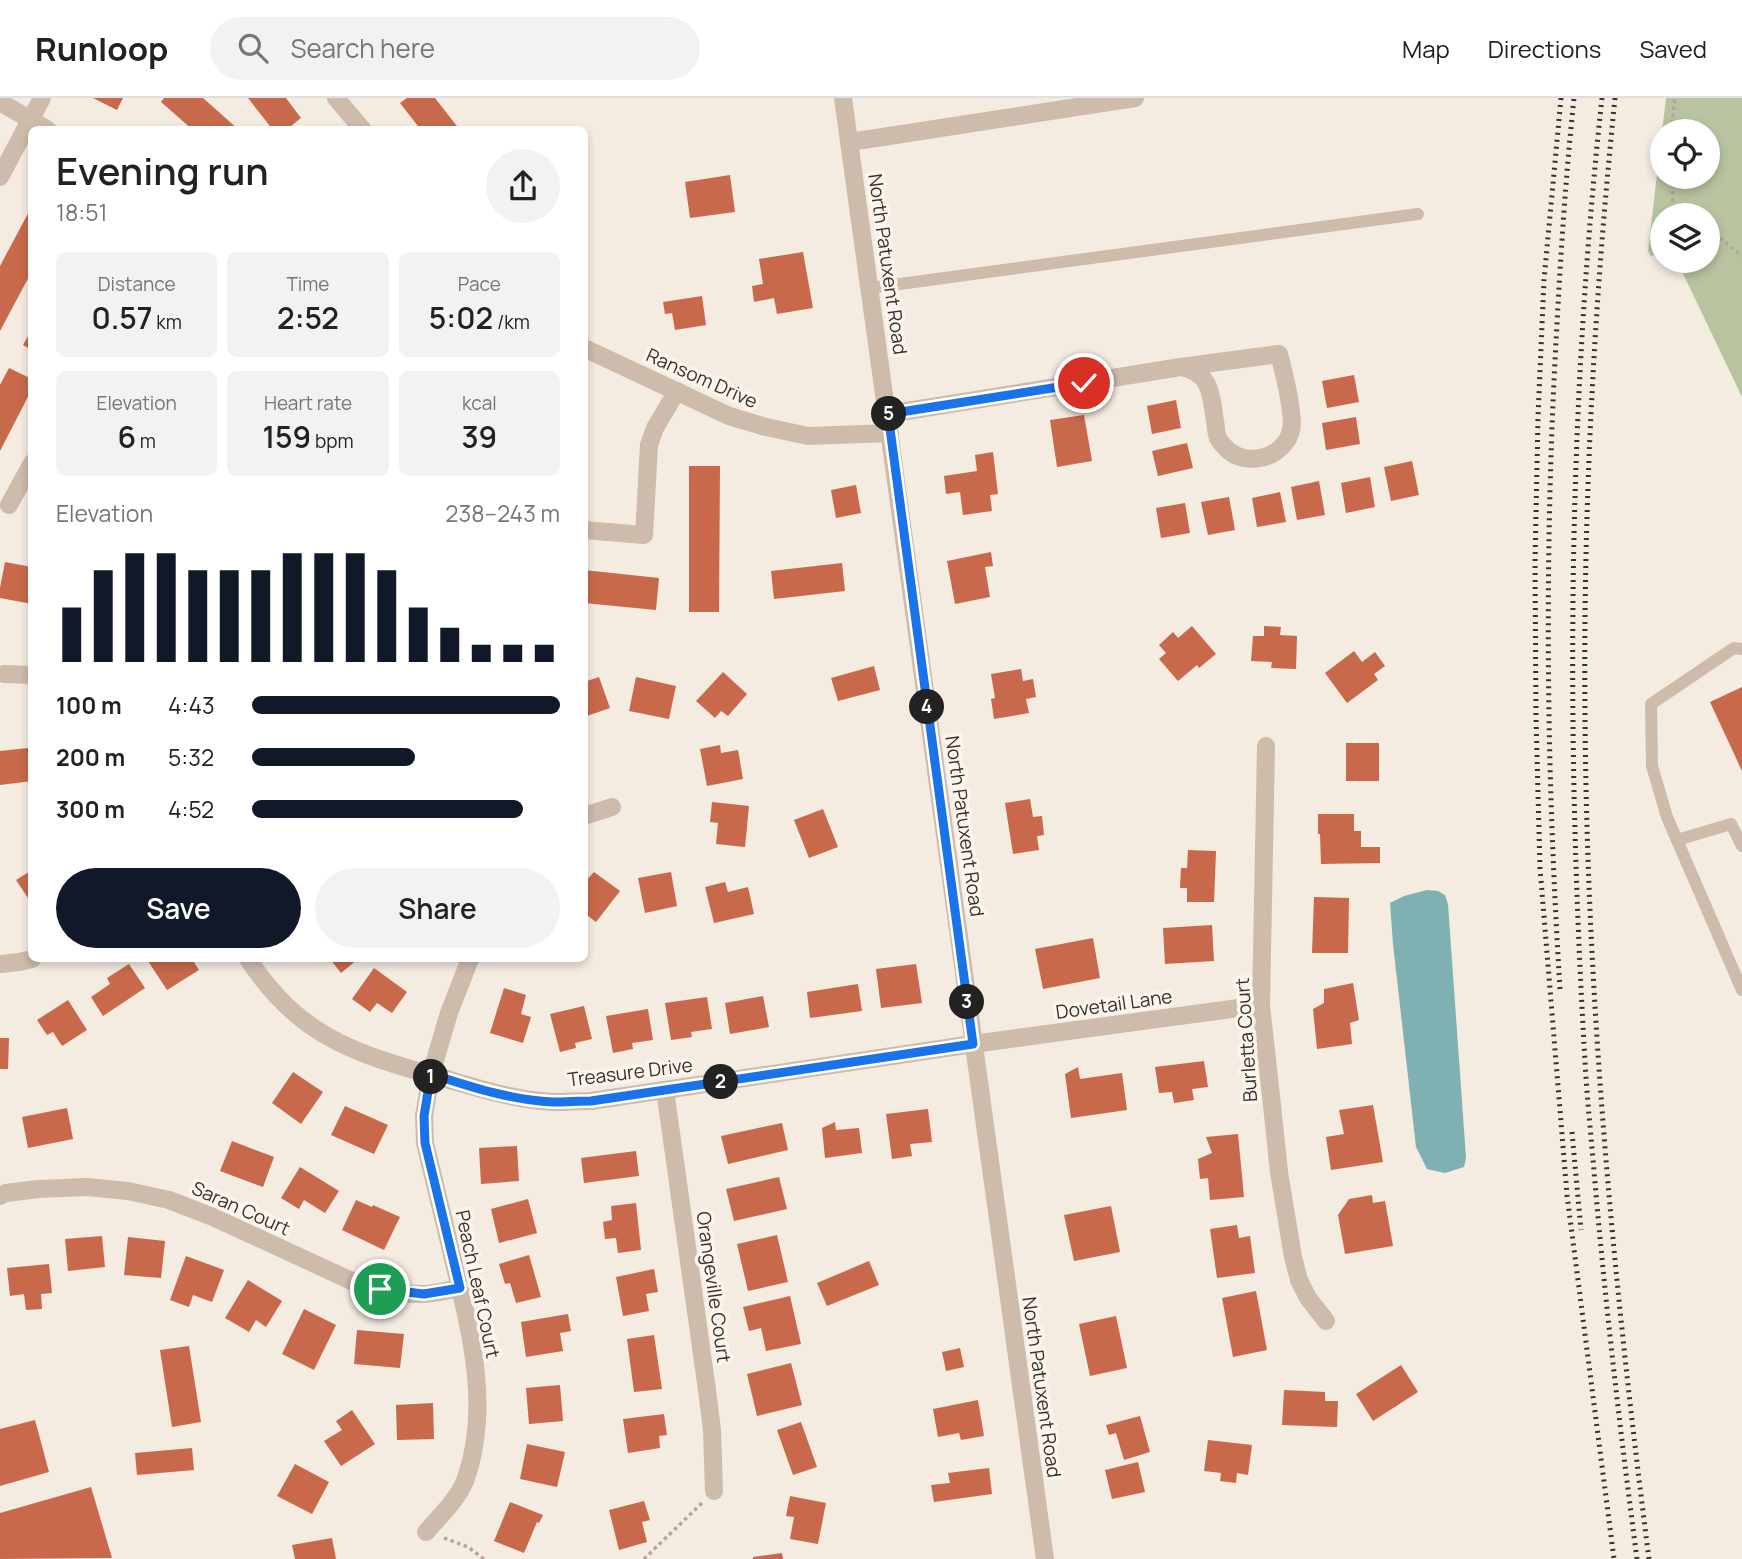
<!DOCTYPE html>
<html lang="en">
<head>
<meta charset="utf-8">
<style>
  body { margin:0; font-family:Manrope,sans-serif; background:#f2f2f2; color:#222; height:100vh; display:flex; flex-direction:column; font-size:26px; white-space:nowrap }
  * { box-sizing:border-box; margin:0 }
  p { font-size:23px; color:#767676 }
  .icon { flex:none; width:38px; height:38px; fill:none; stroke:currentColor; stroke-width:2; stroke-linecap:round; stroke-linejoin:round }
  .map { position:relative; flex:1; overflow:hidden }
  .side { position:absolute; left:28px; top:28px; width:560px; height:836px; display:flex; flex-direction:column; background:#fff; border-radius:10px; box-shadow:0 4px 10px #0003 }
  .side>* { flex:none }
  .controls { position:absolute; left:1650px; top:21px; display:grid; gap:14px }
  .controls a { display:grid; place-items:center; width:70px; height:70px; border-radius:50%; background:#fff; box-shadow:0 4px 10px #0003; font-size:35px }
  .pin { position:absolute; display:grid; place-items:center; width:60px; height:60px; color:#fff; margin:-30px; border:4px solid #fff; border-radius:50%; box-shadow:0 2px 7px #0007 }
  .km { position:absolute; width:35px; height:35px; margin:-18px; border-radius:50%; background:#222; color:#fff; font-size:19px; line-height:35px; text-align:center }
  .round { display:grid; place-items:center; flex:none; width:74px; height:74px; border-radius:37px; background:#f2f2f2 }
  .overview { display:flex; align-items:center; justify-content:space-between; height:119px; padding:0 28px }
  h1 { font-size:38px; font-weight:600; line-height:52px }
  .stats { display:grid; grid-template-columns:repeat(3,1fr); gap:10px; height:119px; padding:7px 28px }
  .stats div { display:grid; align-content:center; border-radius:10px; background:#f2f2f2; text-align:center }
  .stats b { font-size:30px; font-weight:600 }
  .stats small { font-size:19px; font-weight:400 }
  .stats p { font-size:19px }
  .chart { height:196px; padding:14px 28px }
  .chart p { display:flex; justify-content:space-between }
  .chart svg { width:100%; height:126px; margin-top:7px; stroke:#111827; stroke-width:6 }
  .button { display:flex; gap:14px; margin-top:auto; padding:14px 28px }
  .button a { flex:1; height:80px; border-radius:42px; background:#111827; color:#fff; font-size:28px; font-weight:600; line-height:80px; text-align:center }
  .button a+a { background:#f2f2f2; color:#222 }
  ul { padding:0 28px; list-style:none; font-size:23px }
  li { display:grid; grid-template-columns:112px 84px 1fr; align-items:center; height:52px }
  li i { height:18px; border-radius:9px; background:#111827 }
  header { display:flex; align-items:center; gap:42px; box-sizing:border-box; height:98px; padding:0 35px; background:#fff; border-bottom:2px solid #e0e0e0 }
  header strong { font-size:33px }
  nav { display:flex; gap:38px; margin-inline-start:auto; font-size:24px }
  .search { width:490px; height:63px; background:#f2f2f2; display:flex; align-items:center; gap:18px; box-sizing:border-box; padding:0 24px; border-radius:38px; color:#767676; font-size:26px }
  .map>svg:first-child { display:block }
  .green { fill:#b8c4a0; fill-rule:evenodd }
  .water { fill:#7fb0b2 }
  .building { fill:#c8694b }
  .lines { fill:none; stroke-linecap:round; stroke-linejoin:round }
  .path { stroke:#b9a596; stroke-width:3.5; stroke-dasharray:3.5 3.5; stroke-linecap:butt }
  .lane { stroke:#cdbbac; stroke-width:12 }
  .street { stroke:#cdbbac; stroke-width:18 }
  .rail { stroke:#3b302b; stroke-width:5; stroke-dasharray:2 5; stroke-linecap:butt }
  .route-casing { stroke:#fff; stroke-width:14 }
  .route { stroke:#1a73e8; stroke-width:9 }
  .labels { text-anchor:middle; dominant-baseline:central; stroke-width:7; stroke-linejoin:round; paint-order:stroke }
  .street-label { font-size:19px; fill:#3b302b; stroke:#fbf5ee }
</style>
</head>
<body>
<header>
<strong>Runloop</strong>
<div class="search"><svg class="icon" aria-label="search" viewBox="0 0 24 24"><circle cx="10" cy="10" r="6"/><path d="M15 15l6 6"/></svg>Search here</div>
<nav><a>Map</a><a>Directions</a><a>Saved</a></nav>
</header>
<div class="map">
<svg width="1742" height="1461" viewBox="0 0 1742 1461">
  <rect width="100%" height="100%" fill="#f4ebe1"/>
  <!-- green -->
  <path class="green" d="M1666 0H1742V299L1677 163H1708V117H1662V154L1651 158 1648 153ZM1662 33H1708V79H1662Z"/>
  <!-- water -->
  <polygon class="water" points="1427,792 1438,793 1445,797 1448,806 1466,1060 1464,1069 1445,1075 1427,1071 1416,1049 1393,846 1390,805 1404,798"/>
  <!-- building -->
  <g class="building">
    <polygon points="93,0 123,0 117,12"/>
    <polygon points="164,0 203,0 239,32 193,32 161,4"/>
    <polygon points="248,0 286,0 301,20 286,32 273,32"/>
    <polygon points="407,0 435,0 460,32 421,32 400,5"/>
    <polygon points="730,77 735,114 690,120 685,84"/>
    <polygon points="32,108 32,173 0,233 0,168"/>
    <polygon points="803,154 813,210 777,216 774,200 754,204 752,188 763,186 759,161"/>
    <polygon points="702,198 706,227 675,232 672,215 665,216 663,204"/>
    <polygon points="32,231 32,252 23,247"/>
    <polygon points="9,270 32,281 32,291 0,353 0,287"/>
    <polygon points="1354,277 1359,304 1327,310 1322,283"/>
    <polygon points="1176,302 1181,330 1152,336 1147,308"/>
    <polygon points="1084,317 1092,363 1057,369 1050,322"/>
    <polygon points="1356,319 1360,346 1326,352 1322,325"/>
    <polygon points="1187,345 1193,370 1158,378 1152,353"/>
    <polygon points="993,354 998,396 990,397 992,413 963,417 960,394 946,396 944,378 977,373 975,357"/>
    <polygon points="1412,363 1419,397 1391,403 1384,369"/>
    <polygon points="689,368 720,368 719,514 689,514"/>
    <polygon points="1370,379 1375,409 1346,415 1341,385"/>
    <polygon points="1319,383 1325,417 1297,422 1291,389"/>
    <polygon points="856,387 861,415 836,420 831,392"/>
    <polygon points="1280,394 1286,424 1257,429 1252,400"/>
    <polygon points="1229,399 1235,432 1208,437 1201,404"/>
    <polygon points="1185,405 1190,435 1161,440 1156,410"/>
    <polygon points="991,454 993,468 985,469 990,499 955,506 947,463"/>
    <polygon points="5,464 32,469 32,506 0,500 0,490"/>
    <polygon points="842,465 845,493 774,501 771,473"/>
    <polygon points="584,472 659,480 656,512 584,505"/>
    <polygon points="1192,528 1216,556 1199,570 1197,567 1178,583 1159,561 1166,555 1159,547 1173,534 1178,540"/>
    <polygon points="1264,528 1281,529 1280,537 1297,538 1296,571 1271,570 1272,564 1251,563 1253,538 1264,538"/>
    <polygon points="1354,553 1362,564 1375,554 1385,568 1374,576 1378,582 1347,605 1325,575"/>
    <polygon points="874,568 880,592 838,603 831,580"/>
    <polygon points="1021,571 1023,583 1033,581 1036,599 1026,601 1029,615 994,621 991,601 995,600 991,576"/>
    <polygon points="723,574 747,596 728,618 721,613 715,620 696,603"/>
    <polygon points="599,579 610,610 584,619 584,584"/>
    <polygon points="636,579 676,588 669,621 629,613"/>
    <polygon points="1742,589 1742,673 1710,604"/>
    <rect x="1346" y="645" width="33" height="38"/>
    <polygon points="720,647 721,655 738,652 743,681 707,688 700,651"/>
    <polygon points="28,650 32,683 0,687 0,653"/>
    <polygon points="1030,701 1033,719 1042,718 1044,737 1037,738 1039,752 1013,756 1005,705"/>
    <polygon points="712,704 749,708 745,749 716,746 718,725 710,724"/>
    <polygon points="823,711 838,749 809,760 794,722"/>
    <polygon points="1318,716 1354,716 1354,733 1361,733 1361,749 1380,749 1380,765 1321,766 1320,736 1318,736"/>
    <polygon points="1188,752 1216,753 1214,804 1187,804 1187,790 1180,790 1181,770 1187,770"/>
    <polygon points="32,772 32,806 16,782"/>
    <polygon points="594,774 620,793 596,824 584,815 584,785"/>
    <polygon points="671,774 677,808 645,815 638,780"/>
    <polygon points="725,784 728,794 748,789 754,816 714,825 705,789"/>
    <polygon points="1314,799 1349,800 1348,855 1312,855"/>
    <polygon points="1212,827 1214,863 1165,866 1163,830"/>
    <polygon points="1093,840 1100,880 1043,891 1035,851"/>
    <polygon points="151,861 192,861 199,872 167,892 148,863"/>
    <polygon points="330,861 358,861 341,875"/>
    <polygon points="129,866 145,890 103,918 91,899 110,886 107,880"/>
    <polygon points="916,866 922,905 881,910 876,871"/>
    <polygon points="374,870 407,894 392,915 377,905 370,914 352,901"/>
    <polygon points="1353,885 1359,922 1350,925 1352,946 1317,951 1313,911 1324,905 1324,891"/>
    <polygon points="858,886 862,913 810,920 807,894"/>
    <polygon points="504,890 526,897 521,916 531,919 523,945 490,935"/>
    <polygon points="763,898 769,929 730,936 725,905"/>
    <polygon points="707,899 712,931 691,934 692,939 671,942 665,905"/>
    <polygon points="68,902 87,932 62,948 53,934 47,937 37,922"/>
    <polygon points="584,908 592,941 575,945 576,950 560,954 550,916"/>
    <polygon points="648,911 653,942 632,945 633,951 613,955 606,918"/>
    <polygon points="0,940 9,940 8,971 0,971"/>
    <polygon points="1204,963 1208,989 1192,991 1194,1002 1174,1005 1172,994 1159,995 1155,969"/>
    <polygon points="1078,969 1080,981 1122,975 1127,1012 1071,1020 1065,976"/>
    <polygon points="293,974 323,994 301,1026 272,1005"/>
    <polygon points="1373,1007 1383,1064 1331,1072 1326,1039 1344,1036 1339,1012"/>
    <polygon points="345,1008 388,1027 374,1056 331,1037"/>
    <polygon points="67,1010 73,1041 28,1050 22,1019"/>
    <polygon points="928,1011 932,1044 910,1046 912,1058 892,1061 886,1016"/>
    <polygon points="835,1024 836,1032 859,1030 862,1055 825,1060 822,1030"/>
    <polygon points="782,1025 788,1052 728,1066 721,1038"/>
    <polygon points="1238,1036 1244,1099 1210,1102 1208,1080 1200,1081 1198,1061 1212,1055 1206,1039"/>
    <polygon points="232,1043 274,1059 263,1089 220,1073"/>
    <polygon points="517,1048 519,1083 481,1086 479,1050"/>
    <polygon points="636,1053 639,1078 584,1085 581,1060"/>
    <polygon points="300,1069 339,1093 325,1115 304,1102 299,1111 281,1100"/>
    <polygon points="779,1079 787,1111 734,1123 726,1091"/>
    <polygon points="1372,1097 1373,1105 1385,1103 1393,1148 1345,1156 1338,1117 1349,1101"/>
    <polygon points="528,1101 537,1135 499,1145 491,1111"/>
    <polygon points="356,1102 372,1109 373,1107 400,1119 384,1152 342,1132"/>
    <polygon points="636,1105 641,1152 618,1155 616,1140 605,1141 603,1124 612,1122 611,1108"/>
    <polygon points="1111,1108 1120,1154 1074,1163 1064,1117"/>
    <polygon points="1237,1127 1239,1140 1250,1138 1255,1175 1217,1180 1210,1131"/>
    <polygon points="777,1137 788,1184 748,1193 737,1146"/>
    <polygon points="102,1138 105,1169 68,1173 65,1141"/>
    <polygon points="128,1139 165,1143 161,1180 124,1177"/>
    <polygon points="529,1157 541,1199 516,1205 510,1185 505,1186 499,1166"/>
    <polygon points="186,1158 224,1172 212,1204 193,1197 189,1209 170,1202"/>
    <polygon points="869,1163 879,1187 827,1208 817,1185"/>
    <polygon points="49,1166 52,1195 41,1196 42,1211 26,1212 24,1196 10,1198 7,1170"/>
    <polygon points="654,1171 658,1194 646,1196 649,1213 623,1218 616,1179"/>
    <polygon points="248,1182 282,1203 266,1229 256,1222 249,1234 225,1220"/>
    <polygon points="1256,1193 1267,1252 1233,1259 1222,1200"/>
    <polygon points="790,1198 801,1246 766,1253 761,1230 749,1233 743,1209"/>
    <polygon points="304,1211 336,1227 314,1272 282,1256"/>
    <polygon points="568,1216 571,1233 560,1235 563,1253 526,1259 521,1224"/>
    <polygon points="1116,1218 1127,1270 1090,1278 1079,1226"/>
    <polygon points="357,1232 404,1236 400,1270 354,1266"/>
    <polygon points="654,1237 662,1291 634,1294 627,1241"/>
    <polygon points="189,1248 201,1324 172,1329 160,1252"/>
    <polygon points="960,1250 964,1269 946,1273 942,1254"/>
    <polygon points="791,1265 802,1307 757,1318 747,1276"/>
    <polygon points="1401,1267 1418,1294 1373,1323 1356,1296"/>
    <polygon points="560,1287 563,1323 529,1326 526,1290"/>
    <polygon points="1284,1292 1325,1294 1325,1303 1338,1303 1337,1329 1282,1327"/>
    <polygon points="978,1302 984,1338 961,1342 959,1335 938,1339 933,1311"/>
    <polygon points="433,1305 434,1341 397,1342 396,1307"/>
    <polygon points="352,1312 375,1346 341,1368 324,1343 342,1332 336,1323"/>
    <polygon points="664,1316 667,1337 659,1338 660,1350 628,1355 623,1321"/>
    <polygon points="1140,1318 1150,1354 1124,1362 1116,1335 1109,1337 1106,1327"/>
    <polygon points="35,1322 49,1374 0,1388 0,1331"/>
    <polygon points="801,1324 817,1369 793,1377 777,1332"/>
    <polygon points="1208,1342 1252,1347 1248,1377 1237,1375 1236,1385 1220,1383 1221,1375 1204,1373"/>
    <polygon points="527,1346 565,1354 557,1389 520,1381"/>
    <polygon points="192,1350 194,1372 137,1377 135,1355"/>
    <polygon points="1138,1364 1145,1394 1112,1401 1105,1372"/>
    <polygon points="295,1366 329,1384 312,1416 277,1398"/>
    <polygon points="989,1370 992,1396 934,1404 931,1387 950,1385 948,1375"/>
    <polygon points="91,1389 112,1460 0,1461 0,1415"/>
    <polygon points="790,1398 826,1405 818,1446 790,1441 794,1419 786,1418"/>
    <polygon points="644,1403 650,1422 642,1424 647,1444 619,1452 609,1412"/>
    <polygon points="510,1404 543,1417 539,1425 537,1424 524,1455 494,1443"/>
    <polygon points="332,1440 336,1461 295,1461 292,1447"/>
    <polygon points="782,1455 783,1461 753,1461 753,1459"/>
  </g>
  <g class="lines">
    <!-- path -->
    <g class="path">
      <polyline points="1671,33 1675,0"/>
      <polyline points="1672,79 1673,117"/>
      <polyline points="1708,133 1714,135 1742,158"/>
      <polyline points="444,1440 468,1449 484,1461"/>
      <polyline points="644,1461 703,1404"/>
    </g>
    <!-- lane -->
    <g class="lane">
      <polyline points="870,190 1418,116"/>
      <polyline points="1742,551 1734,550 1651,606 1652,668 1667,719 1742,892"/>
      <polyline points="1677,742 1731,726 1742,748"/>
    </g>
    <!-- street -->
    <g class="street">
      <polyline points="336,0 363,32"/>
      <polyline points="843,0 1045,1461"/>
      <polyline points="0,4 48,32"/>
      <polyline points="850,44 1135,0"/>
      <polyline points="0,79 42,0"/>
      <polyline points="584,250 729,318 766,329 808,338 890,335"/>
      <path d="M888 316 1181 269C1212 275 1211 298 1215 323 1216 328 1216 335 1218 340 1218 341 1223 347 1224 348 1240 367 1270 364 1285 345 1292 336 1293 325 1291 314 1289 295 1284 275 1279 256L1181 269"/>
      <polyline points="9,407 32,365"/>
      <polyline points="584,432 644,437 649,347 655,330 677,293"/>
      <polyline points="4,576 32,577"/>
      <polyline points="1266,648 1261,907 1271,998 1279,1074 1293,1159 1299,1182 1308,1200 1326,1223"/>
      <polyline points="584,718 612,709"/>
      <path d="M248 861C266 888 287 912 314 930 348 953 389 965 428 976 470 987 510 1002 554 1004 566 1004 579 1003 591 1003L973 946 1261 907"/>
      <polyline points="0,866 19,864 32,861"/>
      <polyline points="665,992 707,1292 712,1332 714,1393"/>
      <path d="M0 1098 6 1095 38 1091 87 1089 128 1093 169 1102 213 1119 356 1185C377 1191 399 1196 421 1196 434 1196 447 1192 460 1190"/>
      <path d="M426 1434C440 1418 457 1402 465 1383 491 1311 471 1236 454 1165 444 1125 435 1085 425 1045L424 1018 431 976 449 915 470 861"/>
    </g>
    <!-- rail -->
    <g class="rail">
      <polyline points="1561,0 1544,182 1538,319 1535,465 1536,619 1540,770 1567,1097 1614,1461"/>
      <path d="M1602 0C1567 320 1566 643 1585 963 1587 1000 1591 1037 1594 1073 1605 1203 1620 1332 1637 1461"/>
      <path d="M1615 0C1594 205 1583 411 1585 617 1587 900 1613 1181 1649 1461"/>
      <path d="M1560 891C1546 669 1544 448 1557 226 1561 151 1566 75 1574 0"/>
      <polyline points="1572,1034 1581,1132"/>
    </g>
  </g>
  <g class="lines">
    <defs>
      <path id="route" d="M380 1191 424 1196 460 1190 425 1045 424 1018 431 976C471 989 511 1002 553 1004 566 1004 579 1003 591 1003L973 946 888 316 1084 285"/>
    </defs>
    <!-- route casing -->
    <use href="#route" class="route-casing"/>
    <!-- route -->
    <use href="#route" class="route"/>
  </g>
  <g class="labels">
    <!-- street labels -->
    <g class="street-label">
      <text transform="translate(888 166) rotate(82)">North Patuxent Road</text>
      <text transform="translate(702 280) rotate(24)">Ransom Drive</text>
      <text transform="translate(965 728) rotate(82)">North Patuxent Road</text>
      <text transform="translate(1114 906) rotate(-8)">Dovetail Lane</text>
      <text transform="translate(1246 942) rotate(-94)">Burletta Court</text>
      <text transform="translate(630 974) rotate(-7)">Treasure Drive</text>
      <text transform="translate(241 1110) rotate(24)">Saran Court</text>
      <text transform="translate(478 1186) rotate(78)">Peach Leaf Court</text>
      <text transform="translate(714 1189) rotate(82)">Orangeville Court</text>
      <text transform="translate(1042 1289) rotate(82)">North Patuxent Road</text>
    </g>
  </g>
</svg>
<div class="controls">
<a><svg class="icon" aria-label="locate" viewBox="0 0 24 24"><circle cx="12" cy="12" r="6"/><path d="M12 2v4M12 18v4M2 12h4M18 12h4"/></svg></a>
<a><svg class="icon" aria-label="layers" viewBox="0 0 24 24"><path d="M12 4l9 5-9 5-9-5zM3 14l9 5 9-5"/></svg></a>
</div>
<div class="pin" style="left:380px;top:1191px;background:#1e9e55"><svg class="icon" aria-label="arrive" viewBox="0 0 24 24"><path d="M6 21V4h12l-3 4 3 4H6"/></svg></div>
<div class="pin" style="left:1084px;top:285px;background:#d93025"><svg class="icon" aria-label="check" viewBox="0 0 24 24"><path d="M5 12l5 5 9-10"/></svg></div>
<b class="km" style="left:431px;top:979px">1</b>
<b class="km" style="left:721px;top:984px">2</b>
<b class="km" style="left:967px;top:904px">3</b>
<b class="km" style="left:927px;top:609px">4</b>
<b class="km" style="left:889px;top:316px">5</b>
<section class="side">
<div class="overview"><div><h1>Evening run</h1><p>18:51</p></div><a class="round"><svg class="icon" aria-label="share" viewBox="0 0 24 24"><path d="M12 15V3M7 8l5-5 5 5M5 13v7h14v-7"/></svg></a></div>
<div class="stats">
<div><p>Distance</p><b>0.57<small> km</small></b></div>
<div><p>Time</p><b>2:52</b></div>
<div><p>Pace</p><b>5:02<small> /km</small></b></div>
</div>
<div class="stats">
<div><p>Elevation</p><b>6<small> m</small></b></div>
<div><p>Heart rate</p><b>159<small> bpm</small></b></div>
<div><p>kcal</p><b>39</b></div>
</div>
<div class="chart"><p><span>Elevation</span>238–243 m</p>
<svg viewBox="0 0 160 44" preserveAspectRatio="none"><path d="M5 44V25M15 44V12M25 44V6M35 44V6M45 44V12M55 44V12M65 44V12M75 44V6M85 44V6M95 44V6M105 44V12M115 44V25M125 44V32M135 44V38M145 44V38M155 44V38"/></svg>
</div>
<ul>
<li><b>100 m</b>4:43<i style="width:100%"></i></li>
<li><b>200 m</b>5:32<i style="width:53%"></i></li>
<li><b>300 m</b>4:52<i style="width:88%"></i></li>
</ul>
<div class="button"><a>Save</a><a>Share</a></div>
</section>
</div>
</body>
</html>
